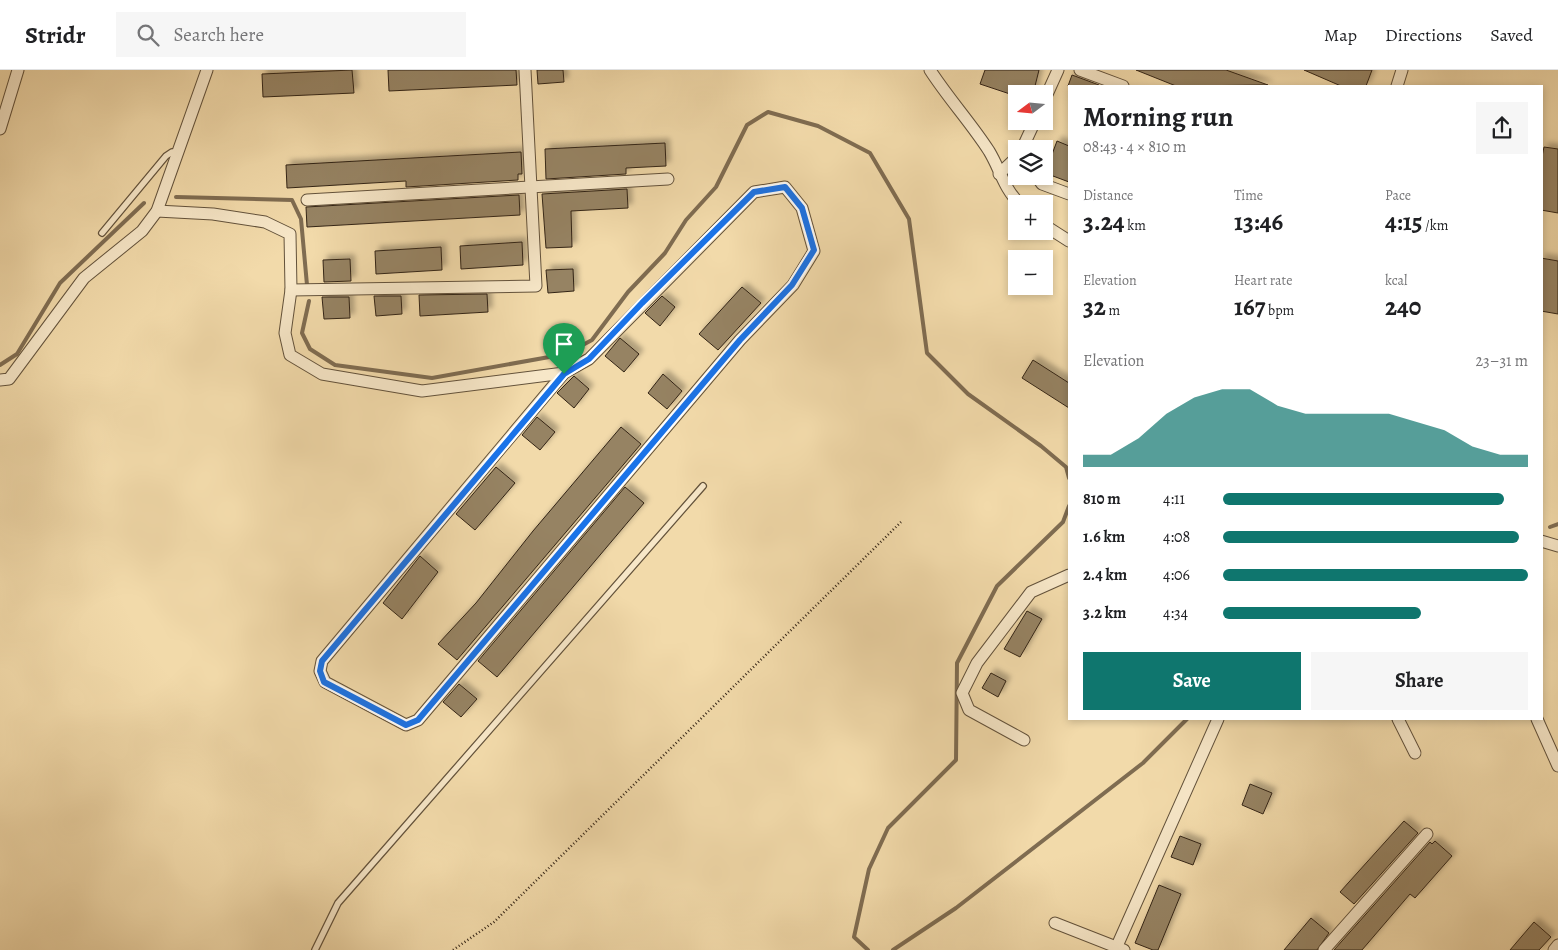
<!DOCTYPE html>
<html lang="en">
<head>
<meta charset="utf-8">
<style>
  body { margin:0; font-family:Alegreya,serif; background:#f6f6f6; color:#202124; height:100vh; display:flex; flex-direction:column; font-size:19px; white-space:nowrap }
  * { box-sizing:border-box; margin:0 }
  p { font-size:16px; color:#757577 }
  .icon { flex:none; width:28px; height:28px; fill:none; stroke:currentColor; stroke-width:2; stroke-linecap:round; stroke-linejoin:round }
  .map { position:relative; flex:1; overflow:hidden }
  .panel { position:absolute; left:1068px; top:15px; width:475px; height:635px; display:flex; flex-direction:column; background:#fff; border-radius:0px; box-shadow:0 2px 8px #0003 }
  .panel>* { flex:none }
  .needle { width:32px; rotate:254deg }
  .buttons { position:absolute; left:1008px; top:15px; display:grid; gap:10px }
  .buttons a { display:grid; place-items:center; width:45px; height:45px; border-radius:0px; background:#fff; box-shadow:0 2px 8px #0003; font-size:25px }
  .pin { position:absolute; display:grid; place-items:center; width:42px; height:42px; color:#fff; margin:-51px -21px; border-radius:50% 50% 50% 0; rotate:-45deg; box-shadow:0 0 5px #0007 }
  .pin .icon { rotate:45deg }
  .round { display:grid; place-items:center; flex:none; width:52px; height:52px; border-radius:0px; background:#f6f6f6 }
  .overview { display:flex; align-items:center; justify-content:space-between; height:85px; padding:0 15px }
  h1 { font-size:28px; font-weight:700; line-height:38px }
  .stats { display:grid; grid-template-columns:repeat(3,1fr); gap:8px; height:85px; padding:5px 15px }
  .stats div { display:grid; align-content:center }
  .stats b { font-size:25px; font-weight:700 }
  .stats small { font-size:14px; font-weight:400 }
  .stats p { font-size:14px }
  .chart { height:140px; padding:10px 15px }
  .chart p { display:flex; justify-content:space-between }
  .chart svg { width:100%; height:90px; margin-top:5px; fill:#0f766e; opacity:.7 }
  .action { display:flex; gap:10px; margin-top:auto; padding:10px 15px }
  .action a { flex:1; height:58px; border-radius:0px; background:#0f766e; color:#fff; font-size:20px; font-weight:700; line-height:58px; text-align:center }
  .action a+a { background:#f6f6f6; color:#202124 }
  ul { padding:0 15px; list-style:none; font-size:16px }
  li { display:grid; grid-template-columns:80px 60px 1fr; align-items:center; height:38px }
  li i { height:12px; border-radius:6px; background:#0f766e }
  header { display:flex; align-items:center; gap:30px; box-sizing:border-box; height:70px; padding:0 25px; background:#fff; border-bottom:1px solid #e0e0e0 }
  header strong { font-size:24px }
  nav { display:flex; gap:28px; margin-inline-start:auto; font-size:18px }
  .search { width:350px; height:45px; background:#f6f6f6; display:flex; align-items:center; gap:12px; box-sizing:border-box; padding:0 18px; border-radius:0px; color:#757577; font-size:19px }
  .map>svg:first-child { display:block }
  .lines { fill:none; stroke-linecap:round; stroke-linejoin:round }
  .stream { stroke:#7f6c51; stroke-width:4 }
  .building { fill:#968363; stroke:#332416; filter:url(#shadow) }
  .service-casing { stroke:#63523b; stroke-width:8 }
  .minor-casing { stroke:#63523b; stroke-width:13 }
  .path { stroke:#332416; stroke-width:2.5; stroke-dasharray:1 2.5; stroke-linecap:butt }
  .service { stroke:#f7e7c8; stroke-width:5.5 }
  .minor { stroke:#f7e7c8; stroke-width:11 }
  .route-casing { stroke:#fff; stroke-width:10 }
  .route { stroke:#1a73e8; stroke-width:6 }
</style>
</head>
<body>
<header>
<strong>Stridr</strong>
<div class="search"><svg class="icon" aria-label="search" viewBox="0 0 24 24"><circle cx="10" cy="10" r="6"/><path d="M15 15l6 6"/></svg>Search here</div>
<nav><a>Map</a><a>Directions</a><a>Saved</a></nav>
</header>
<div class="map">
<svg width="1558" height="880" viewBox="0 0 1558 880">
  <defs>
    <filter id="shadow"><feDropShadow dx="4.5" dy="-4.5" stdDeviation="2.5" flood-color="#0004"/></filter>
  </defs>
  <rect width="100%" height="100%" fill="#f2daaa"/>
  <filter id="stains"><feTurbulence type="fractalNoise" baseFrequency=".004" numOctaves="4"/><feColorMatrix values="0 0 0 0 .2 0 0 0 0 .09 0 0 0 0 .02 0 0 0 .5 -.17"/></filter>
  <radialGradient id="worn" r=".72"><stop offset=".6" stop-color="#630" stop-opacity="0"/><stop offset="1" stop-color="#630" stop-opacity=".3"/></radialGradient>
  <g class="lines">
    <!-- stream -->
    <g class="stream">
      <polyline points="176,127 292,130 301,149 307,215"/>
      <polyline points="309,231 302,263 310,279 335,295 432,308 566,284 592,270 628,222 665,183 686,150 716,117 747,55 768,42 818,56 870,83 909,149 927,283 968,324 1041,376 1066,397 1069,408"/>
      <polyline points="0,295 17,284 60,213 144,133"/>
      <polyline points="1550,457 1558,454"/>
      <polyline points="868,880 854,867 869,799 888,758 956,690 957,593 997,516 1063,452 1069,436"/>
      <polyline points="893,880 956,838 1143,693 1187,649"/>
    </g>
  </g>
  <!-- building -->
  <g class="building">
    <polygon points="352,0 354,23 263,27 262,4"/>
    <polygon points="388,0 516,0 517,15 389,21"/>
    <polygon points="537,0 563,0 564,12 538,14"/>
    <polygon points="985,0 1039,0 1033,24 1016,24 1016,26 980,14"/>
    <polygon points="1136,0 1226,0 1268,15 1176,16"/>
    <polygon points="1304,0 1372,0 1366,16 1341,16"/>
    <polygon points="1072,5 1099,15 1099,16 1068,16"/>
    <polygon points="1057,71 1069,76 1069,112 1045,103"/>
    <polygon points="665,73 666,96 626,98 626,104 546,109 545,79"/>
    <polygon points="1544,77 1558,79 1558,143 1541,140 1541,91"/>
    <polygon points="521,82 522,104 518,104 518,110 406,117 406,111 287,118 286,95"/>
    <polygon points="627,119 628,138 571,141 572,177 546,178 542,124"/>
    <polygon points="519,125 520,145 307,157 306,137"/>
    <polygon points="522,172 523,195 461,199 460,176"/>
    <polygon points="441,177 442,200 376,204 375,181"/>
    <polygon points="1541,188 1558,191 1558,244 1541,241"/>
    <polygon points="350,189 351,211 324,212 323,190"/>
    <polygon points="573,199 574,221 548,223 546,200"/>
    <polygon points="742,217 761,233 718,280 699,264"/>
    <polygon points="487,224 488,242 420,246 419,225"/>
    <polygon points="374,226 401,226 402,244 376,246"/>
    <polygon points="662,226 675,237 660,256 645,243"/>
    <polygon points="322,227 349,227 350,248 324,249"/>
    <polygon points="620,268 639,284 624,302 605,286"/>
    <polygon points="1033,290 1069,313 1069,338 1022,308"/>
    <polygon points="663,304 682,321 667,339 648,323"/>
    <polygon points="574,306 589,319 574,338 557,323"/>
    <polygon points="537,347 555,362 540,380 522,365"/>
    <polygon points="621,357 641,374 457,590 438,574 476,533 533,461"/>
    <polygon points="496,397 515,413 475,460 456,444"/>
    <polygon points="625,417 644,433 497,607 478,591"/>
    <polygon points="420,486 438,502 402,549 383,533"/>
    <polygon points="1027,541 1042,549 1020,587 1004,579"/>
    <polygon points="991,603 1006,611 998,627 982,618"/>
    <polygon points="459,614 477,629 461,647 443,632"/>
    <polygon points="1250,714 1272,723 1263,744 1242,735"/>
    <polygon points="1404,751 1418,763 1354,834 1340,822"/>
    <polygon points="1180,766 1201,774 1193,795 1171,787"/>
    <polygon points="1435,771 1452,786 1415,828 1410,824 1362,880 1334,880 1430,772 1432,774"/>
    <polygon points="1159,815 1181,824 1158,880 1153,880 1135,873"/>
    <polygon points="1311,848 1329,863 1317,880 1284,880"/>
    <polygon points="1534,852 1551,867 1539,880 1510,880"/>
  </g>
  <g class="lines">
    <defs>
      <g id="service">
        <polyline points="102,163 166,86 172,82 176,83"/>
        <polyline points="315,880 338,833 703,416"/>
      </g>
      <g id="minor">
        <path d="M930 0C948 28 971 53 989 81 1000 99 1004 119 1020 134"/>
        <polyline points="1080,0 1123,16"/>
        <polyline points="1397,16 1402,0"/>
        <polyline points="1044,31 1058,0"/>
        <polyline points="0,59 18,0"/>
        <polyline points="1022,79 1035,51"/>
        <polyline points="999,104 1016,88"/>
        <polyline points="1036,106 1042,114 1069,124"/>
        <polygon points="785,117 802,138 814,181 793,215 740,270 418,650 406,655 325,612 320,601 322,591 564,303 589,289 754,122"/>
        <polyline points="307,130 668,109"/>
        <polyline points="157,141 213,144 265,152 290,164 291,220 285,263 290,285 322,304 422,321 564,303"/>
        <polyline points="1044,155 1069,171"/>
        <polyline points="291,220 536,216 525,0"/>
        <polyline points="0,310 9,309 84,208 142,161 157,141 207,0"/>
        <polyline points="1541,471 1558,476"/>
        <polyline points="1398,649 1415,683"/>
        <polyline points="1537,649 1558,696"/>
        <polyline points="1024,670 969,640 962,623 977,593 1031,522 1069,505"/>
        <polyline points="1055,853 1124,880"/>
        <polyline points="1117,876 1218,649"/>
        <polyline points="1324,880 1427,764"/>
        <polyline points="1554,880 1558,875"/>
      </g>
    </defs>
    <!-- service casing -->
    <use href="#service" class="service-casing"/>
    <!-- minor casing -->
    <use href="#minor" class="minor-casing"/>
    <!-- path -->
    <polyline class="path" points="453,880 494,852 901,452"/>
    <!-- service -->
    <use href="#service" class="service"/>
    <!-- minor -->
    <use href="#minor" class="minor"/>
  </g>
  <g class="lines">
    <defs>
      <polygon id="route" points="785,117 802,138 814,180 792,215 740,270 418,650 406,655 324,612 320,601 322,591 564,304 589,289 642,233 754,122"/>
    </defs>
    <!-- route casing -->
    <use href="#route" class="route-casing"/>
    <!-- route -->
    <use href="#route" class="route"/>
  </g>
  <rect width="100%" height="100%" filter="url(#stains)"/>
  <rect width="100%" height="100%" fill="url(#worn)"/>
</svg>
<div class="buttons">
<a><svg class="needle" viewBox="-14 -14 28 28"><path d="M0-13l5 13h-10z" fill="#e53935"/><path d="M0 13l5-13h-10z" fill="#757577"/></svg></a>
<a><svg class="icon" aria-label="layers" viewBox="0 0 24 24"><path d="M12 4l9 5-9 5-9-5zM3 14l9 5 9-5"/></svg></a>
<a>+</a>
<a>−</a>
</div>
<div class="pin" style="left:564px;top:304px;background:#1e9e55"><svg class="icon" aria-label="arrive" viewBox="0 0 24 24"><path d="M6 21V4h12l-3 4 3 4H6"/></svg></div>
<section class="panel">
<div class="overview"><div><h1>Morning run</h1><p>08:43 · 4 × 810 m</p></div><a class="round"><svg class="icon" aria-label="share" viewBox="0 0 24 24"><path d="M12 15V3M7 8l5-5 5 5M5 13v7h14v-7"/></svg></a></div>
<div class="stats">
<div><p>Distance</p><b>3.24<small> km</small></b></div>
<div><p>Time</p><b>13:46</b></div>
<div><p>Pace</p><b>4:15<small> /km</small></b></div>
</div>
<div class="stats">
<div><p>Elevation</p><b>32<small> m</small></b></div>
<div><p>Heart rate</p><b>167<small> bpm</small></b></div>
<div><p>kcal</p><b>240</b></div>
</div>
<div class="chart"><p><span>Elevation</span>23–31 m</p>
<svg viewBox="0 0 160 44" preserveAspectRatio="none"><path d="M0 44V38L10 38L20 30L30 18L40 10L50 6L60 6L70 14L80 18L90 18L100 18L110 18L120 22L130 26L140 34L150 38L160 38V44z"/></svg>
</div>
<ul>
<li><b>810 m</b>4:11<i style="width:92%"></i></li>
<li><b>1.6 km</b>4:08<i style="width:97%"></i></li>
<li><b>2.4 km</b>4:06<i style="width:100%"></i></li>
<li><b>3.2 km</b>4:34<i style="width:65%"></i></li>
</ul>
<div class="action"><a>Save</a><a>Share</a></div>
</section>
</div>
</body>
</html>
